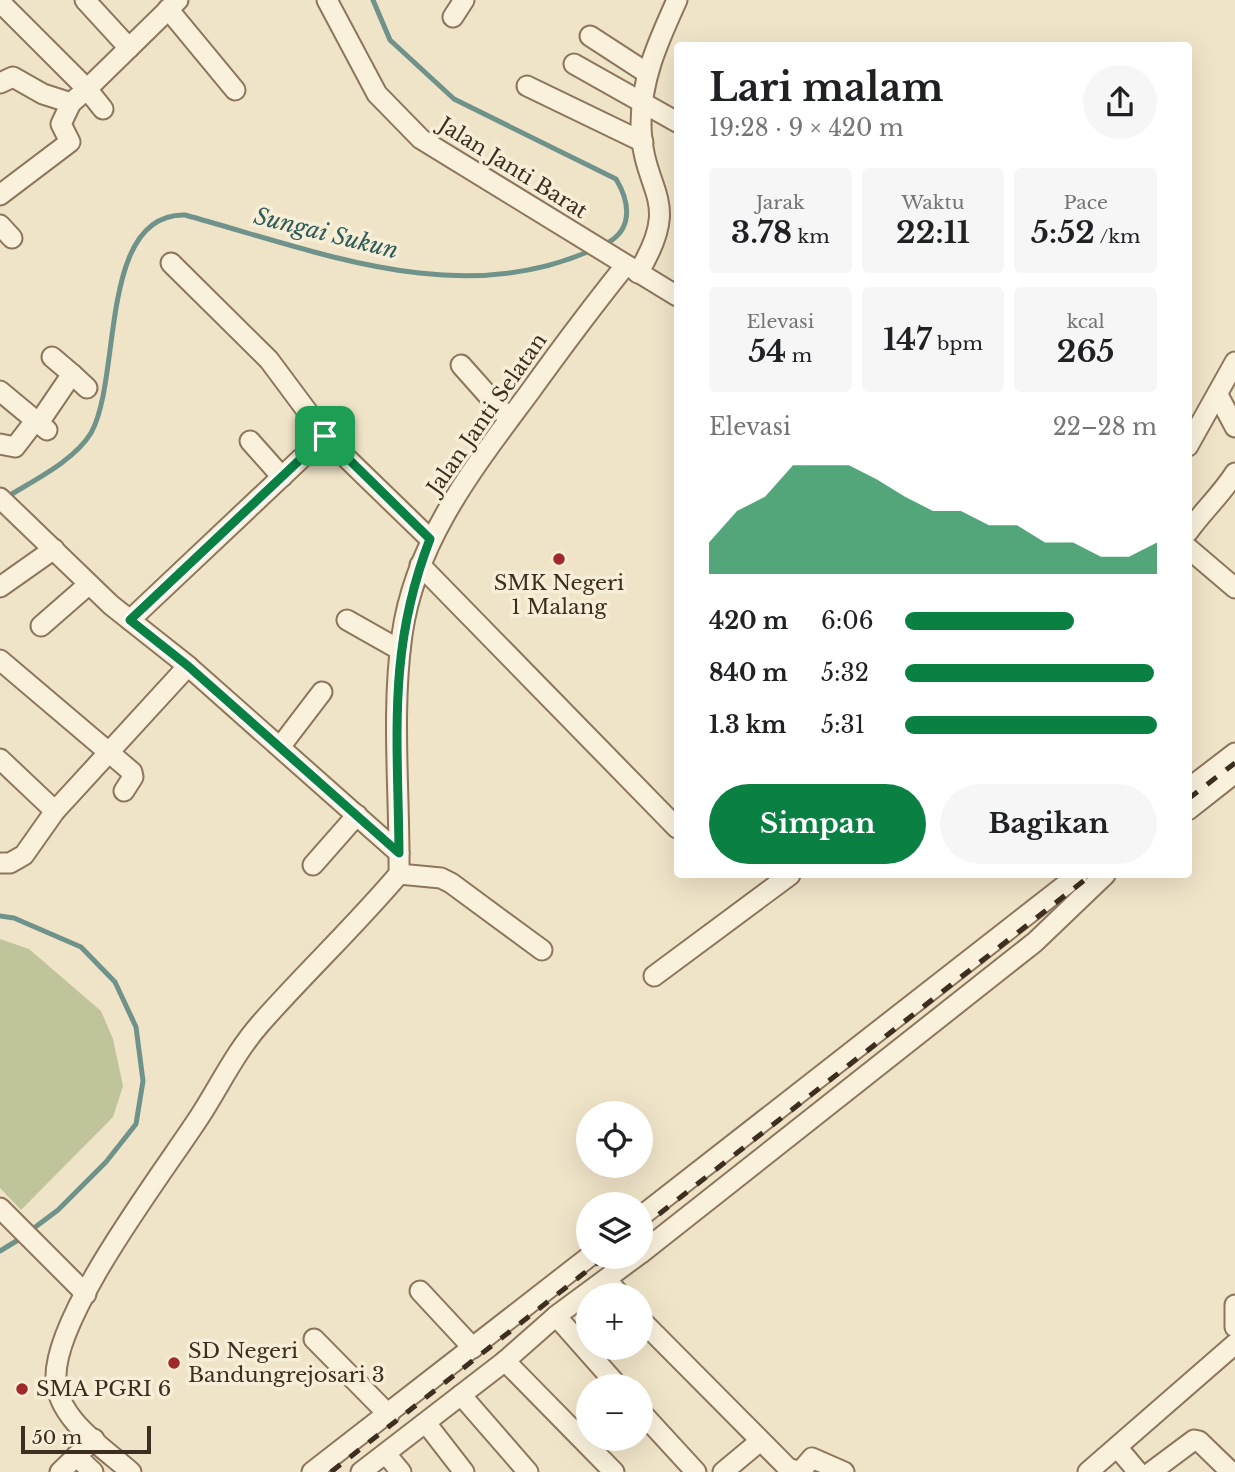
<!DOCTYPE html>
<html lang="id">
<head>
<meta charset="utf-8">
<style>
  body { margin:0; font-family:"Libre Baskerville",serif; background:#f6f6f6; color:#202124; height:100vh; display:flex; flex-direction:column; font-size:26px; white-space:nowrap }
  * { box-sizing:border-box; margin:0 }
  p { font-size:23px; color:#757577 }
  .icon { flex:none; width:38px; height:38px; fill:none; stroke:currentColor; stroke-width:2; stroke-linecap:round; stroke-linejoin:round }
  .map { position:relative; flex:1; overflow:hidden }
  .details { position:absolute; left:674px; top:42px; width:518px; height:836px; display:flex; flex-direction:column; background:#fff; border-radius:7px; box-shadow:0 7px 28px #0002 }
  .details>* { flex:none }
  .buttons { position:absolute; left:576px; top:1101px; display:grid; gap:14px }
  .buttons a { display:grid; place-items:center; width:77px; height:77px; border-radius:50%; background:#fff; box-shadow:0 7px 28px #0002; font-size:35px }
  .scale { position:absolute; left:21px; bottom:18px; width:130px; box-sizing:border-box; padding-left:7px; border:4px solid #3d2e20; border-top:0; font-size:19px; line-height:24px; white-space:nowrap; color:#3d2e20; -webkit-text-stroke:5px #f7eed8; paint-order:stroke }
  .pin { position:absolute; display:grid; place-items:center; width:60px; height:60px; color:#fff; margin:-30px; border-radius:14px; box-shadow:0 4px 10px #0006 }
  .round { display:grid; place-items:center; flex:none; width:74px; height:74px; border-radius:37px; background:#f6f6f6 }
  .head { display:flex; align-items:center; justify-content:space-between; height:119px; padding:0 35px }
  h1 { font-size:38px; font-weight:700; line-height:52px }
  .stats { display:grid; grid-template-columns:repeat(3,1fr); gap:10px; height:119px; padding:7px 35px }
  .stats div { display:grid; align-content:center; border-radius:7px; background:#f6f6f6; text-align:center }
  .stats b { font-size:30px; font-weight:700 }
  .stats small { font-size:19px; font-weight:400 }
  .stats p { font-size:19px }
  .chart { height:196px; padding:14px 35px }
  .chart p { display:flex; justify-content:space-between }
  .chart svg { width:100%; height:126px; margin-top:7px; fill:#0b8043; opacity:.7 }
  .primary-button { display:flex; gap:14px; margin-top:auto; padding:14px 35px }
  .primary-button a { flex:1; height:80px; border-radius:42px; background:#0b8043; color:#fff; font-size:28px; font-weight:700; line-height:80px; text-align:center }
  .primary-button a+a { background:#f6f6f6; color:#202124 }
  ul { padding:0 35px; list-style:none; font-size:23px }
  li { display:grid; grid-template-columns:112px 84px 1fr; align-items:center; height:52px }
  li i { height:18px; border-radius:9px; background:#0b8043 }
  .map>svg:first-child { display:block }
  .cemetery { fill:#bfc49a }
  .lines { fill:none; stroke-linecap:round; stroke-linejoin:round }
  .stream { stroke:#6f938a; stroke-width:5 }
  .minor-casing { stroke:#8d765c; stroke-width:23 }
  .minor { stroke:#faf1dc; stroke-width:19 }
  .rail { stroke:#3d2e20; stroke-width:5; stroke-dasharray:12 12; stroke-linecap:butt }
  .route-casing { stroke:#fff; stroke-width:14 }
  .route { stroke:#0b8043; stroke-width:9 }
  .poi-dot { fill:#9e2a2b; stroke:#f7eed8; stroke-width:2.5 }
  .labels { text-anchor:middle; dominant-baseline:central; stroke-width:7; stroke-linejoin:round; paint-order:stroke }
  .street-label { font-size:21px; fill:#3d2e20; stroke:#f7eed8 }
  .poi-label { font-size:21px; fill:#3d2e20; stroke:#f7eed8; text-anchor:start }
  .water-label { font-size:23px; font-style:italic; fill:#2f5d5a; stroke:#f7eed8 }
</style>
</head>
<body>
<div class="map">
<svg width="1235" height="1472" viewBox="0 0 1235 1472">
  <rect width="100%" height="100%" fill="#f0e4c8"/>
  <!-- cemetery -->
  <polygon class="cemetery" points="0,939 29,949 101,1011 113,1039 123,1086 113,1117 21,1210 0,1188"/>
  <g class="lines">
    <!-- stream -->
    <g class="stream">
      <path d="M373 0 390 40 454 99 616 179C631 204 633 232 603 245"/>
      <path d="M7 497C34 480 74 461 91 433 122 378 98 213 185 215 317 251 460 311 594 249"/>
      <polyline points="0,916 14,918 81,947 115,982 136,1027 143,1081 136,1124 106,1162 58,1210 30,1231"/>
      <polyline points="0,1251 23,1237"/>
    </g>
    <defs>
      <g id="minor">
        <polyline points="85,0 129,48"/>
        <polyline points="327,0 377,94 421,139 677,296"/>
        <polyline points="0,2 87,89 71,103 43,94 13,77 0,83"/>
        <polyline points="168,9 235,90"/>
        <polyline points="453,17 464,0"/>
        <polyline points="590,36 647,73"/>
        <polyline points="574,64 677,122"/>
        <polyline points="527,86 643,142"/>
        <polyline points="103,109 87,89 178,0"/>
        <polyline points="0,195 70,142 61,124 71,103"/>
        <polyline points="0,225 12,238"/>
        <polyline points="171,263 269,360 330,442 430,539"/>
        <path d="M638 273C684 197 642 195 641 124 641 78 659 40 677 0"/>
        <polyline points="461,365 509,419"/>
        <polyline points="72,374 87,388"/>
        <polyline points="0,391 47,430"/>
        <polyline points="1218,395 1235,427"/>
        <polyline points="38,424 72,374 52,357"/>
        <polyline points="250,441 282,477"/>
        <polyline points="0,444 15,447 35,421"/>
        <polyline points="1188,446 1235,362"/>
        <polyline points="0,498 111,605 188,666 399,853"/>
        <path d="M1188 532C1203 511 1221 495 1235 473"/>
        <polyline points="1188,548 1235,588"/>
        <polyline points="420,565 677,828"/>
        <polyline points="0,587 54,549"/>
        <polyline points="130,620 325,436"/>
        <polyline points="347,620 400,650"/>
        <polyline points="41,626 88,585"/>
        <polyline points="0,660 132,772 133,777 124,791"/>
        <polyline points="280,747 322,692"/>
        <polyline points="0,759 55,811"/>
        <polyline points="1188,789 1235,753"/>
        <polyline points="1188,810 1235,773"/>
        <polyline points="0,863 10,863 24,855 55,811 188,666"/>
        <polyline points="313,865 357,815"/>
        <polyline points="399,874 441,878 451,883 542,950"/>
        <polyline points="654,976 790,875"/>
        <polyline points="0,1208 86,1294"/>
        <polyline points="640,1217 1078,875"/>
        <polyline points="640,1254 1035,942 1105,875"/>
        <polyline points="607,1280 620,1295"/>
        <polyline points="420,1291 473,1348"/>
        <polyline points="1235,1305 1235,1327"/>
        <polyline points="556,1316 618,1386"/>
        <polyline points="640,1319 788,1468 800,1472 812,1458 844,1472"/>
        <polyline points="314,1339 389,1415"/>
        <polyline points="505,1361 614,1472"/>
        <polyline points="461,1395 528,1472"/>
        <polyline points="640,1411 696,1472"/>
        <polyline points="426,1423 464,1472"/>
        <polyline points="1117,1447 1138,1472"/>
        <polyline points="386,1454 401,1472"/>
        <polyline points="76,1456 93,1472"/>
        <polyline points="60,1472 94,1439"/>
        <path d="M131 1472C104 1448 57 1419 56 1379 53 1316 163 1173 200 1116 220 1085 236 1051 261 1023 306 972 355 926 399 874 400 795 391 714 402 635 415 541 474 467 529 393 560 350 592 307 625 266"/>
        <polyline points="312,1472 590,1256"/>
        <polyline points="361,1472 505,1361 556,1316 637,1256"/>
        <polyline points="723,1472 759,1442"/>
        <polyline points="1088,1472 1235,1344"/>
        <polyline points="1151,1472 1194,1440 1199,1441 1231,1472"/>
      </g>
    </defs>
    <!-- minor casing -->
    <use href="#minor" class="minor-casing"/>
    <!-- minor -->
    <use href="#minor" class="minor"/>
    <!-- rail -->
    <g class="rail">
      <polyline points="1188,799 1235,763"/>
      <polyline points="640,1229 1091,875"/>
      <polyline points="331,1472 606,1256"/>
    </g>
  </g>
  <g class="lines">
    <defs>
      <path id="route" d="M325 436 430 539C387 650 398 737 399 853L188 666 130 620Z"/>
    </defs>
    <!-- route casing -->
    <use href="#route" class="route-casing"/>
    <!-- route -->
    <use href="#route" class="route"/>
  </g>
  <!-- markers -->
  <g class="poi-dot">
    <circle cx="559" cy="559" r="7"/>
    <circle cx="174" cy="1363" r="7"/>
    <circle cx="22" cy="1389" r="7"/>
  </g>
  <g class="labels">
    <!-- street labels -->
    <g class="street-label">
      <text transform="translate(513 168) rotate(32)">Jalan Janti Barat</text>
      <text transform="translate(487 414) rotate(-55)">Jalan Janti Selatan</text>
    </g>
    <!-- poi labels -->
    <g class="poi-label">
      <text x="559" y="583" text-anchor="middle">SMK Negeri<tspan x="559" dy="24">1 Malang</tspan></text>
      <text x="188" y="1351">SD Negeri<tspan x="188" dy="24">Bandungrejosari 3</tspan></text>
      <text x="36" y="1389">SMA PGRI 6</text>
    </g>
    <!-- water labels -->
    <g class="water-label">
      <text transform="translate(326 233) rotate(14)">Sungai Sukun</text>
    </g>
  </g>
</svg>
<div class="buttons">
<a><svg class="icon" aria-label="locate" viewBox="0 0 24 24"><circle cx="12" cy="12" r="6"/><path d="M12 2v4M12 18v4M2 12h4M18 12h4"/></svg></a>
<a><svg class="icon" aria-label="layers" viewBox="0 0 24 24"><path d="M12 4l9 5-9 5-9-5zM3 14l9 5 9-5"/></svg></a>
<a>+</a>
<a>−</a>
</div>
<div class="scale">50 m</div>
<div class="pin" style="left:325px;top:436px;background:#1e9e55"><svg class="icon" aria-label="arrive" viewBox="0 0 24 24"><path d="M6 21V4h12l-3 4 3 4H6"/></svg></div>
<section class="details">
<div class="head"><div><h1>Lari malam</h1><p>19:28 · 9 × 420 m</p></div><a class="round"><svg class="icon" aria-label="share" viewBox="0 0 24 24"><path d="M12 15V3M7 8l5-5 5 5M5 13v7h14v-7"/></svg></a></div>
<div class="stats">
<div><p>Jarak</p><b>3.78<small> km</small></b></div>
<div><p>Waktu</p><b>22:11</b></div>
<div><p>Pace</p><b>5:52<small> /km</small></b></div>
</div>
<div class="stats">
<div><p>Elevasi</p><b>54<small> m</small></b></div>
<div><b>147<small> bpm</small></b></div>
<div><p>kcal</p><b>265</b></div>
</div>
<div class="chart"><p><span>Elevasi</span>22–28 m</p>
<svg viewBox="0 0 160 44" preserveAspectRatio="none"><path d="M0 44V33L10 22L20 17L30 6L40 6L50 6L60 11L70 17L80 22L90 22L100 27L110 27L120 33L130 33L140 38L150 38L160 33V44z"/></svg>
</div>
<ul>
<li><b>420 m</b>6:06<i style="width:67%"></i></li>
<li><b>840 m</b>5:32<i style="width:99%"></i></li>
<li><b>1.3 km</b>5:31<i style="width:100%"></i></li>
</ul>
<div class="primary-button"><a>Simpan</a><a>Bagikan</a></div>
</section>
</div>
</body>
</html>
